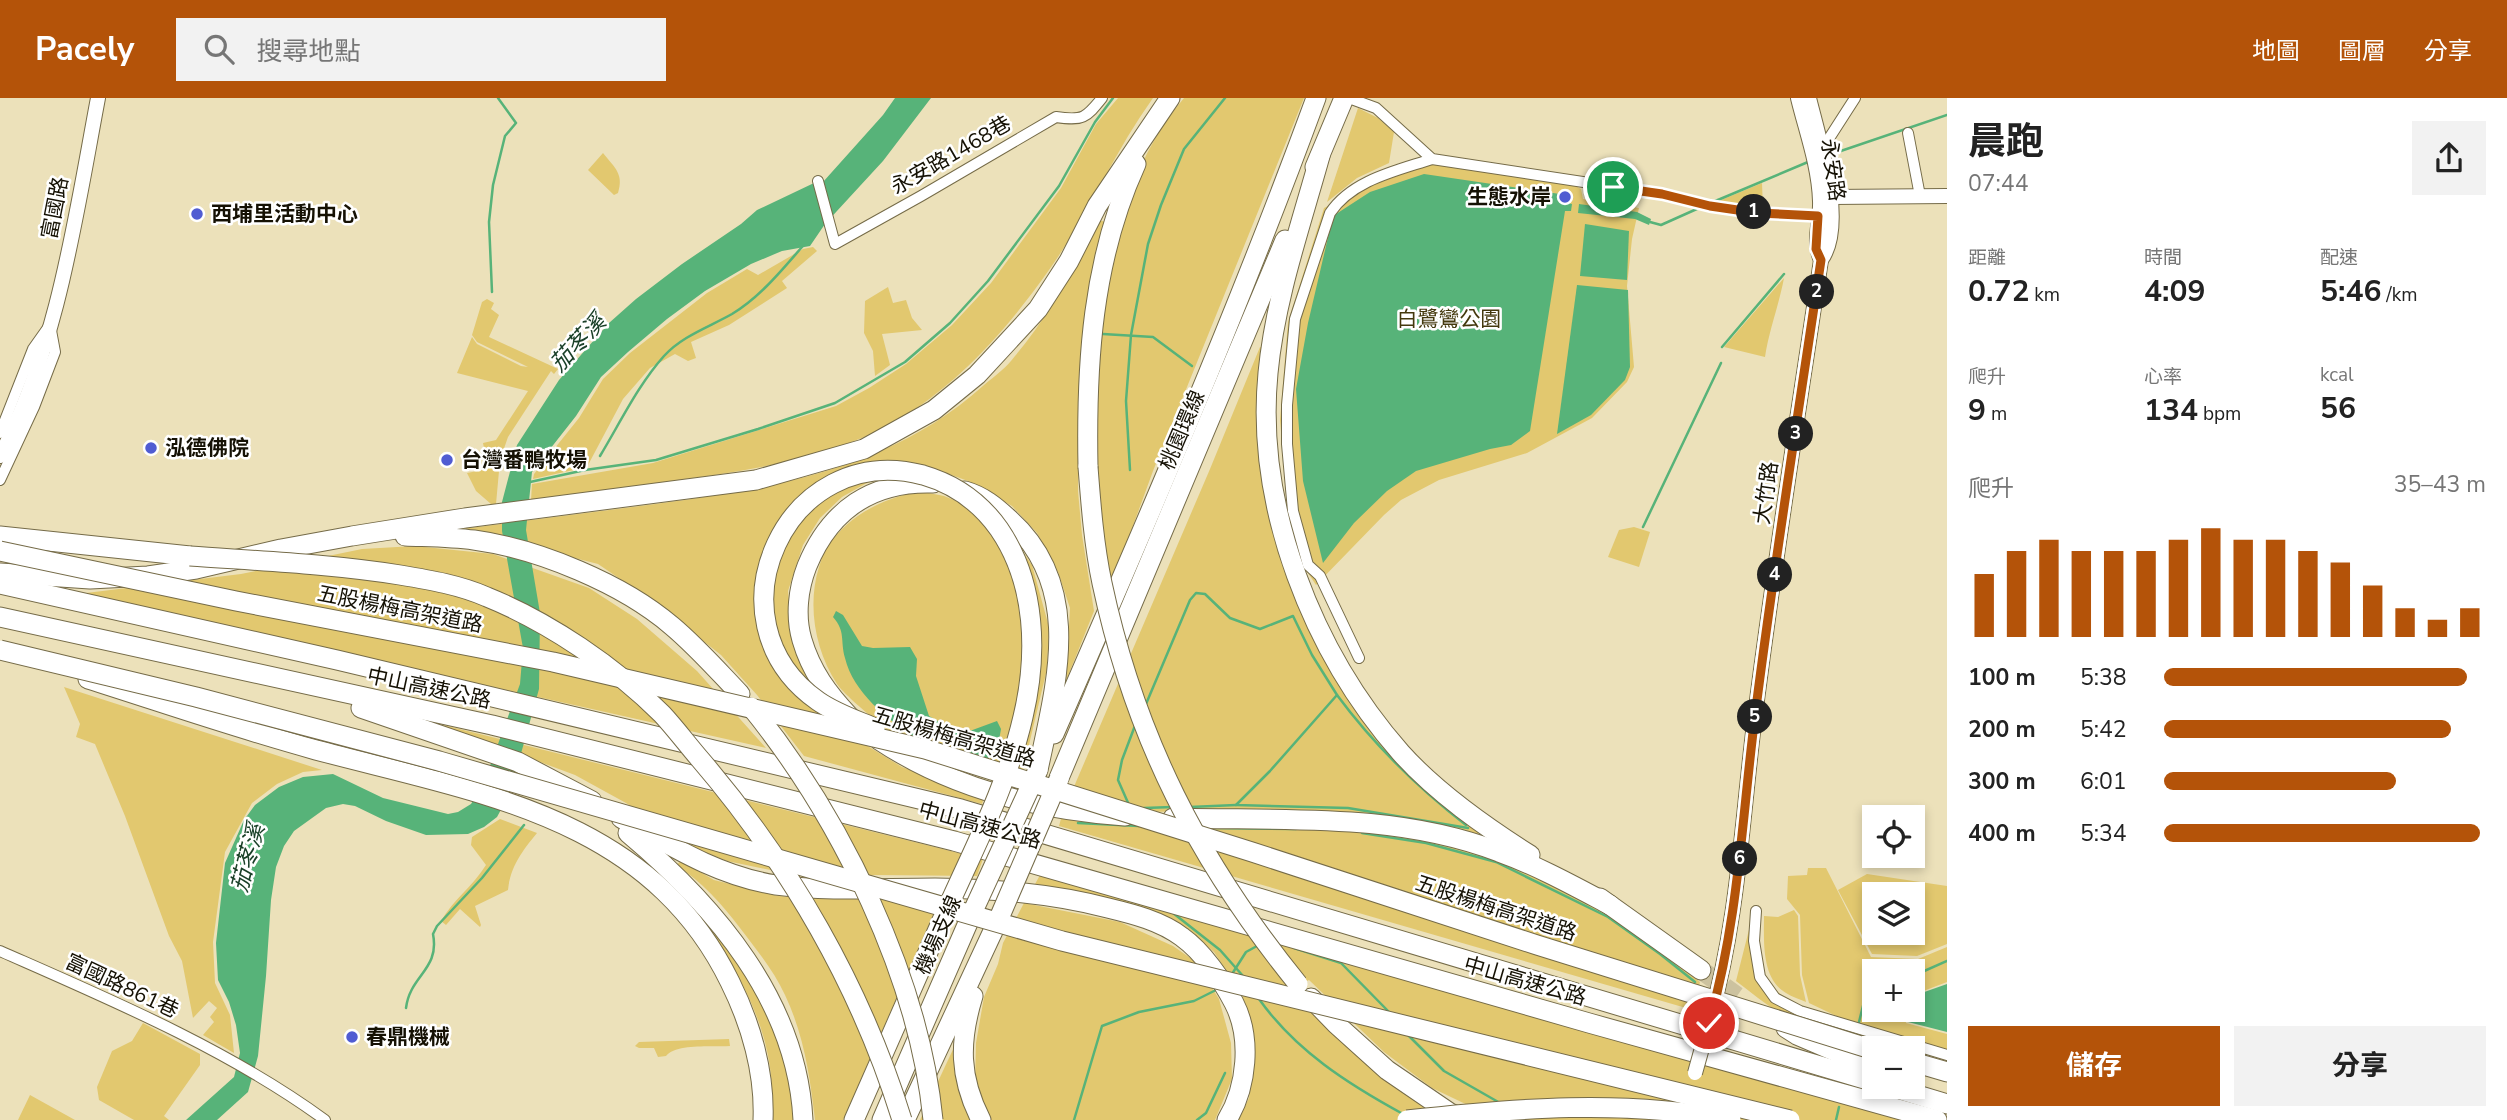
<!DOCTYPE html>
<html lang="zh-TW">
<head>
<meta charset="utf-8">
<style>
  body { margin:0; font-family:"Nunito Sans","Noto Sans TC",sans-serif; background:#f2f2f2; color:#222; height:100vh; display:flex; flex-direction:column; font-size:26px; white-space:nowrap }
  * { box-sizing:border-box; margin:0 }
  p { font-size:23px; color:#767676 }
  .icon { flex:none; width:38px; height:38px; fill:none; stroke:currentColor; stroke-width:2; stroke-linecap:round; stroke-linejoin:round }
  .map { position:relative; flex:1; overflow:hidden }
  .details { display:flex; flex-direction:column; background:#fff; width:560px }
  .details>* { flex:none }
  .controls { position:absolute; left:1862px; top:707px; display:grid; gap:14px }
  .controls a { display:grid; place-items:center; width:63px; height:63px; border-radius:0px; background:#fff; box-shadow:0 4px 10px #0003; font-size:35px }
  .pin { position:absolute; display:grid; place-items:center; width:60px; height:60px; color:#fff; margin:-30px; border:4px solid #fff; border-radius:50%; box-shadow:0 2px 7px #0007 }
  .km { position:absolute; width:35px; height:35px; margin:-18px; border-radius:50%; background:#222; color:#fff; font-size:19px; line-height:35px; text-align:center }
  .round { display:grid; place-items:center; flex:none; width:74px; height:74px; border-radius:0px; background:#f2f2f2 }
  .overview { display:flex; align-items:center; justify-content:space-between; height:119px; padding:0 21px }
  h1 { font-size:38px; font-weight:700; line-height:52px }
  .metrics { display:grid; grid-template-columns:repeat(3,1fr); gap:10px; height:119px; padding:7px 21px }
  .metrics div { display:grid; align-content:center }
  .metrics b { font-size:30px; font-weight:700 }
  .metrics small { font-size:19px; font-weight:400 }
  .metrics p { font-size:19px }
  .chart { height:196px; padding:14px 21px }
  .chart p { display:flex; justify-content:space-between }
  .chart svg { width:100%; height:126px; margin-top:7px; stroke:#b45309; stroke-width:6 }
  .action { display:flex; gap:14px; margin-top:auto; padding:14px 21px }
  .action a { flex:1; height:80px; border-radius:0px; background:#b45309; color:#fff; font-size:28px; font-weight:700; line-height:80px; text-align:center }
  .action a+a { background:#f2f2f2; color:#222 }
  ul { padding:0 21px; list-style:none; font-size:23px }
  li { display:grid; grid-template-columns:112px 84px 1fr; align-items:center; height:52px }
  li i { height:18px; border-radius:9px; background:#b45309 }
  header { display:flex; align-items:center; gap:42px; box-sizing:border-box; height:98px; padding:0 35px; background:#b45309; color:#fff }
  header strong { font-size:33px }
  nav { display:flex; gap:38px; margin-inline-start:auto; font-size:24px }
  .search { width:490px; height:63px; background:#f2f2f2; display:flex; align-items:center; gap:18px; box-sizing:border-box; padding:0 24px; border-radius:0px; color:#767676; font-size:26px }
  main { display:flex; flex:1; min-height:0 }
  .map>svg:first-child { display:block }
  .green { fill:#e2c86f; fill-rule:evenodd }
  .water { fill:#57b379 }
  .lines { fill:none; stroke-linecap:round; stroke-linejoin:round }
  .stream { stroke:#57b379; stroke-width:2.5 }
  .highway-tunnel { stroke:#ccc29f; stroke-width:19; stroke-dasharray:19 10; stroke-linecap:butt }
  .street-casing { stroke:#756b48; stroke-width:12 }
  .secondary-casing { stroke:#756b48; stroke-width:16 }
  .highway-casing { stroke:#756b48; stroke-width:21 }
  .street { stroke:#fff; stroke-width:10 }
  .secondary { stroke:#fff; stroke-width:14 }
  .highway { stroke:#fff; stroke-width:19 }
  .secondary-bridge-casing { stroke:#756b48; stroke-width:16; stroke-linecap:butt }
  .highway-bridge-casing { stroke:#756b48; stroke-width:21; stroke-linecap:butt }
  .secondary-bridge { stroke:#fff; stroke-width:14 }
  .highway-bridge { stroke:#fff; stroke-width:19 }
  .route-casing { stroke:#fff; stroke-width:14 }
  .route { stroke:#b45309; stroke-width:9 }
  .poi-dot { fill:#505cd2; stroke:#fff; stroke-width:2.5 }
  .labels { text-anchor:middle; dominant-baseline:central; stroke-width:5; stroke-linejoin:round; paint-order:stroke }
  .street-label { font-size:21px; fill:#151104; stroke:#fff }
  .poi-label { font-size:21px; font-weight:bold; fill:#151104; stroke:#fff; text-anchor:start }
  .park-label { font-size:21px; fill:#44390e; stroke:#fff }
  .water-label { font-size:23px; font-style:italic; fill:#1a4028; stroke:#fff }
</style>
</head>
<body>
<header>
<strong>Pacely</strong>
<div class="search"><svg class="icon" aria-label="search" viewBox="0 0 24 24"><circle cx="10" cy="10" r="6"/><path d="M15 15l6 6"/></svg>搜尋地點</div>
<nav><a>地圖</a><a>圖層</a><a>分享</a></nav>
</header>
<main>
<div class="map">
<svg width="1947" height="1022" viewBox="0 0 1947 1022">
  <rect width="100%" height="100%" fill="#ece1ba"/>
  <!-- green -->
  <g class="green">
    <path d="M1118 0H1153C1114 54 1088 117 1049 172 1008 230 958 287 896 323 828 362 748 372 672 383 625 389 578 395 531 402L532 386 653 365 836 308 869 290 906 266 952 227 991 185 1061 90 1096 26Z"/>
    <path d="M1184 0H1304L1153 373 1111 488C1106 460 1100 432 1097 404 1092 356 1093 307 1098 259 1105 168 1123 72 1184 0Z"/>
    <polygon points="1358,10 1378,20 1394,34 1389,65 1357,80 1327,104"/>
    <path d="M603 55C615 70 624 76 618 95L614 97 588 72Z"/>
    <polygon points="1432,65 1574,87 1581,91 1583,101 1639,110 1632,141 1627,188 1634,269 1627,284 1592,320 1527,355 1439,382 1401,402 1384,417 1316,487 1302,466 1288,416 1280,322 1288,224 1324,110 1359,92"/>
    <polygon points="1762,85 1763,112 1714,105"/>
    <path d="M1098 122 1106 124 1079 298 1078 393 1082 437 1094 513 1066 583 1070 510 1058 474 1037 435 1012 408 968 383 935 371 880 380 865 386 842 399 820 420 803 447 788 493 792 533 840 623 866 647 902 669 984 700 982 706 804 658 757 597 721 557 651 502 598 466 461 431C521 423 580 416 640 408 763 392 888 374 984 287 995 278 1007 269 1015 258 1050 217 1073 170 1098 122Z"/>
    <polygon points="813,149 817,153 782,183 787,190 729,227 691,244 696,260 688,263 675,256 650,270 623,301 587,369 533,381 534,376 579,320 603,281 630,255 707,195 747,171 758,177 803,151"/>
    <path d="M1784 180C1779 207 1769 232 1765 259L1724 249Z"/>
    <polygon points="888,189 893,205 906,202 912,220 922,232 882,236 890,267 875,278 873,253 864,235 865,203"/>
    <polygon points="487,201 494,205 491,211 499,217 489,239 558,271 554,276 551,273 508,339 500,362 496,406 491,406 476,393 467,375 488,371 483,345 496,342 528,293 457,275 472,239 477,246 521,268 528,269 477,244 472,237 482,204"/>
    <polygon points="1260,249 1264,250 1271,417 1297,506 1345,591 1480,730 1477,741 1296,712 1140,714 1067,705 1210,371"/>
    <path d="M919 393 944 398 966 407 1007 431 1032 467 1049 529 1047 571 1019 689C990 680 960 673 933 662 914 655 848 602 837 586 815 552 807 507 819 469 821 463 823 455 827 449 849 417 882 401 919 393Z"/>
    <polygon points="1634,429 1650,434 1639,469 1608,459 1619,432"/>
    <polygon points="415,448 493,456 589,490 637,521 697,573 766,650 78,496 241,476 362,451"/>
    <polygon points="64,589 322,672 303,674 277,686 252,705 225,754 213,844 215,885 230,917 234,955 203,937 214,924 210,919 217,910 209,903 193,920 182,863 169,838 125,718 95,646 76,639 80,626"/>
    <polygon points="435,625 983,761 977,778 875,777 809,780 727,763 697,751 626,705 575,677"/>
    <polygon points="1062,717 1350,728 1451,747 1496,760 1602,812 1651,844 1700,884 1693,912 1059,728"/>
    <path d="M500 721 537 735C523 752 510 769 508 792L475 808 481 827 480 829 460 811 446 827 441 823C453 802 473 788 486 767L471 747 472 739Z"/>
    <path d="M681 763 714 782 778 798 824 801 941 799 843 1022H815C810 979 804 937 785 897 774 873 756 851 740 830 721 805 702 784 676 767Z"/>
    <polygon points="1808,770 1826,770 1871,859 1918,861 1947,849 1947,884 1913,897 1913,873 1874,873 1874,912 1904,912 1906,925 1947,936 1947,963 1913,952 1913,950 1905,950 1866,938 1849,924 1809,905 1802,877 1800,817 1787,801 1788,778 1807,777"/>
    <path d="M1867 776 1947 788V846L1917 858 1872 856 1838 792ZM1874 796H1913V835H1874Z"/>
    <polygon points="1040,777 1912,1022 1499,1022 1432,990 1384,954 1309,882 1293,890 1452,1022 1238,1022 1249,1000 1253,967 1252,927 1242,897 1214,854 1186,830 1034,788"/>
    <polygon points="1024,805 1120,824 1173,848 1196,864 1219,901 1231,945 1232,981 1215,1022 991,1022 975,987 976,945 984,899 998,866 1003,845"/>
    <path d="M694 811C736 857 774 911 788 974 791 989 792 1006 794 1022H773C772 1007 772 993 771 978 765 915 730 860 694 811Z"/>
    <path d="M1794 812 1798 818 1800 877 1806 904C1800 901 1792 899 1786 895 1761 881 1764 842 1764 818L1778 819Z"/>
    <path d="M1753 816 1759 817C1760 834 1758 856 1763 873 1774 905 1819 915 1848 928L1840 945C1801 933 1768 908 1736 883Z"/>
    <polygon points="143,925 200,956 200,967 164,1018 169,1022 134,1022 99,1002 97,989 112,953 132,943"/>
    <path d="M729 941 730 948C714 949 676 945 666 958L658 959 654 950H639L635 948 639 944Z"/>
    <polygon points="956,945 974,1022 920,1022"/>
    <polygon points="30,997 75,1022 18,1022"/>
  </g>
  <!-- water -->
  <g class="water">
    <polygon points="895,0 931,0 883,63 825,126 810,148 782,153 751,166 705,193 667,221 628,254 601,279 576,318 532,374 526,432 540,515 539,591 510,695 497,719 484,729 468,736 426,737 386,723 355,708 343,706 326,710 294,733 284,748 276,769 271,802 266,878 258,958 248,994 217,1022 186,1022 234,979 240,955 236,927 229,904 218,882 216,845 225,765 244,722 255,707 279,689 303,679 333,676 383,700 448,716 458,714 471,706 483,687 520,586 523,550 502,433 502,404 517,347 559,282 609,225 636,201 682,166 741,126 757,112 814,85 823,84 883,17"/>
    <polygon points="1424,76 1567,97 1568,105 1572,106 1571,113 1565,113 1530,333 1511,347 1490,351 1416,373 1387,393 1354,425 1323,465 1303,383 1296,291 1308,225 1333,118 1370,94"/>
    <polygon points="1579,106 1637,114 1651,121 1649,127 1635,121 1578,115"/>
    <polygon points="1585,126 1629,133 1627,182 1580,178"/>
    <polygon points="1577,187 1628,192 1630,269 1625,282 1591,317 1557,336"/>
    <path d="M836 513 843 517 862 548 873 550 910 549 917 561 916 578 929 618 945 627 967 634 997 623 1001 631 998 648 987 662H973C963 652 959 643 948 635L915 640C887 621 853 594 845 560 840 542 846 534 833 519Z"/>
    <polygon points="1947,886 1947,934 1908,924 1906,912 1913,912 1913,898"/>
  </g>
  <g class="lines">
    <!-- stream -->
    <g class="stream">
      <polyline points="1829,57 1947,17"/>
      <polyline points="1713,104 1808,64"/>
      <polyline points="1650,124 1661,127 1699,110"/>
      <polyline points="492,194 489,124 493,87 505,38 516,25 498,0"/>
      <polyline points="1103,236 1153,239 1192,268"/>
      <polyline points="1722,249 1784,176"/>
      <path d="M600 358C620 325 638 287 664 258 682 238 709 229 732 216 760 199 781 173 802 149"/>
      <polyline points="1130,372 1126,303 1131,237 1148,146 1161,107 1184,51 1225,0"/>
      <polyline points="530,384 585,372 656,362 758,331 835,305 905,264 950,225 988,183 1059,88 1095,24 1113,0"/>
      <polyline points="1643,429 1721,265"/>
      <path d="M1337 597C1374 647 1417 689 1466 727"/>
      <polyline points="1146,606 1190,502 1196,495 1205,496 1230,520 1260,531 1293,518 1312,557 1337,597 1270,673 1236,707 1348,710 1468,730"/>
      <polyline points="1129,707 1118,682 1122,662 1136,625"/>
      <polyline points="1190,709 1236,707"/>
      <polyline points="1144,710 1173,709"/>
      <polyline points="1078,725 1139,728"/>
      <polyline points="1215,730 1296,731"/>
      <polyline points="1362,735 1426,745 1496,764 1608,819 1660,856 1695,884"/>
      <polyline points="1173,815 1220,852 1243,878"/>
      <polyline points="1294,850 1341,865 1390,915"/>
      <polyline points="1232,876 1246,854 1257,848"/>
      <polyline points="1913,878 1947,863"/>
      <path d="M1259 901C1296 953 1348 986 1403 1016"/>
      <path d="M406 910C410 877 440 872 433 836L437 828 482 780 524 727"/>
      <polyline points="1858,928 1865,900 1874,896"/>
      <polyline points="1407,936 1444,973 1500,1005"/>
      <polyline points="1074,1022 1102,928 1139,914 1194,903 1218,891"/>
      <polyline points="1197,1022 1206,1015 1225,975"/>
      <polyline points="1836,1022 1839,1009"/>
    </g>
    <!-- highway-tunnel -->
    <polyline class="highway-tunnel" points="1701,872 1737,898"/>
    <defs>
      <g id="street">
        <polyline points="1349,0 1376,10 1432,61 1662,96 1710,108 1758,115 1818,118"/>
        <polyline points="1908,35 1920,98"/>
        <polyline points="1819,56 1855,0"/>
        <path d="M818 83 835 146 921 98 1056 19C1083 23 1086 20 1102 0"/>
        <polyline points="0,335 33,251 50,227 55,254 34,309 0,382"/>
        <path d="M1359 560 1320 478 1308 467 1293 413 1287 346V307L1295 221 1330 115C1352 82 1396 73 1432 61"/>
        <polyline points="1756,813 1754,843 1760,879 1775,900 1800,913 1947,957"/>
        <path d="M0 853C109 901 228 951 325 1022"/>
      </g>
      <g id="secondary">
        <path d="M1798 0C1806 33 1819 68 1820 103 1821 123 1812 143 1821 162"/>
        <polyline points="1825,102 1832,99 1947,98"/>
        <path d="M0 358C58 247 75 122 98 0"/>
        <path d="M1709 925C1739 822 1742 716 1756 610 1775 460 1799 311 1821 162 1847 127 1819 41 1809 0"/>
      </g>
      <g id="highway">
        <path d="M1320 58C1300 130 1275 201 1268 275 1255 409 1313 555 1401 655 1437 695 1484 728 1530 757"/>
        <polyline points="1315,69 1344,0"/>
        <path d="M1088 369C1086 266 1092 162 1136 66"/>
        <path d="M965 393C983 398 996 409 1009 421 1085 489 1056 586 1038 672"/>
        <polyline points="0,438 190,458"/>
        <path d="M405 438C428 439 451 439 474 442 539 451 623 486 672 528 697 549 718 573 740 596"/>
        <polyline points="0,475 90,481 148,478 196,471 281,451 352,438 465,420 756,382 864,351 934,312 977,277 1038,211 1069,163 1097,108 1170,0"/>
        <polyline points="0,486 337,562 961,711 1874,984"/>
        <polyline points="0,519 492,627 954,743 1589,925 1937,1022"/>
        <path d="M88 581C164 605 239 631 316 652 477 695 649 718 730 884 751 926 765 975 763 1022"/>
        <polyline points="361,610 518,664 592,703"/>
        <path d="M850 619C828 596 811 573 802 542 795 518 798 491 807 468 830 412 872 383 933 385"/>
        <path d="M1054 636C1146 426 1237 215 1316 0"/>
        <path d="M879 642C951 690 1039 712 1125 718"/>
        <polyline points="1059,680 1285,142"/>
        <path d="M621 720C671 748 718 778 776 787 829 794 881 790 935 790 993 791 1051 795 1108 810 1133 816 1161 823 1182 839 1203 854 1222 882 1234 905 1252 940 1247 989 1227 1022"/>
        <path d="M1173 720C1282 723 1395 714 1499 754 1538 768 1574 788 1610 807"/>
        <path d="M628 735C715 808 797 903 803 1022"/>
        <polyline points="1600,800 1701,872"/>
        <path d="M973 898C959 944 959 979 981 1022"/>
        <polyline points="1311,900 1336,926 1387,972 1450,1015 1462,1020"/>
        <polyline points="1786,930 1797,937 1874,970"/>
        <polyline points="1913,964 1947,974"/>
        <polyline points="1891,989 1947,1006"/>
        <polyline points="854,1022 943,820"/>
        <polyline points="882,1022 974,811"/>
        <polyline points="905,1022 1000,818"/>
      </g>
    </defs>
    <!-- street casing -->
    <use href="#street" class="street-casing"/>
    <!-- secondary casing -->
    <use href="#secondary" class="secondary-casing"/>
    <!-- highway casing -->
    <use href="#highway" class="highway-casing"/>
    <!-- street -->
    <use href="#street" class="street"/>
    <!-- secondary -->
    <use href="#secondary" class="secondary"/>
    <!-- highway -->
    <use href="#highway" class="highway"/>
    <defs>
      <polyline id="secondary-bridge" points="1695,975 1709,925"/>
      <g id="highway-bridge">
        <path d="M1088 369C1091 408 1094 447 1102 485 1135 640 1199 764 1298 886"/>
        <polyline points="0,453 236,503 553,564 925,651 1252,754 1537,847 1874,952"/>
        <path d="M190 458C260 463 331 466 400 477 430 482 460 487 487 499 549 524 615 569 662 616 675 630 687 646 699 660 790 766 861 889 902 1022"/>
        <polyline points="0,552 196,599 439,663 1062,843 1790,1022"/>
        <path d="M751 609C841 720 919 879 933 1022"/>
        <path d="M875 630C856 622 835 615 818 603 703 522 787 341 923 377 954 386 980 404 999 431 1036 485 1038 556 1023 619 1007 689 972 754 943 820"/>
        <polyline points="974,811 1038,672"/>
        <polyline points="1000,818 1059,681"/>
        <path d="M1407 1022C1514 1010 1625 1001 1731 1022"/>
      </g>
    </defs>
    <!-- secondary-bridge casing -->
    <use href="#secondary-bridge" class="secondary-bridge-casing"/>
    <!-- highway-bridge casing -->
    <use href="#highway-bridge" class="highway-bridge-casing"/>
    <!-- secondary-bridge -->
    <use href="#secondary-bridge" class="secondary-bridge"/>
    <!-- highway-bridge -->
    <use href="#highway-bridge" class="highway-bridge"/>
  </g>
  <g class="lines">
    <defs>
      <path id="route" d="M1613 89 1662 96 1710 108 1758 115 1818 118 1816 151 1821 162C1799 311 1775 460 1756 610 1742 716 1739 822 1709 925"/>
    </defs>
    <!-- route casing -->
    <use href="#route" class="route-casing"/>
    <!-- route -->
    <use href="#route" class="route"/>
  </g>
  <!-- markers -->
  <g class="poi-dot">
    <circle cx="1565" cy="99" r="7"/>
    <circle cx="197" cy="116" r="7"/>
    <circle cx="151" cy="350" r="7"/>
    <circle cx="447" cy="362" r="7"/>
    <circle cx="352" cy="939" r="7"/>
  </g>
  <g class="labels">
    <!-- street labels -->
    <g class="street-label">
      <text transform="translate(951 57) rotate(-30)">永安路1468巷</text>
      <text transform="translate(1833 72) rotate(82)">永安路</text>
      <text transform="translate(55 110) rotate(-79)">富國路</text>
      <text transform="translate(1182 332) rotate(-67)">桃園環線</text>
      <text transform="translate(1766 395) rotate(-82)">大竹路</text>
      <text transform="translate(400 511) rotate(11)">五股楊梅高架道路</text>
      <text transform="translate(429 590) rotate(12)">中山高速公路</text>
      <text transform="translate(954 639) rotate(16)">五股楊梅高架道路</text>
      <text transform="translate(980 727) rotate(15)">中山高速公路</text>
      <text transform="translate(1496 810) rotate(18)">五股楊梅高架道路</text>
      <text transform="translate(938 837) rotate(-66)">機場支線</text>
      <text transform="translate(1525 883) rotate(16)">中山高速公路</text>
      <text transform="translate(122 888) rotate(25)">富國路861巷</text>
    </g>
    <!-- poi labels -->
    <g class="poi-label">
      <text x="1551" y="99" text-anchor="end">生態水岸</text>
      <text x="211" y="116">西埔里活動中心</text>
      <text x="165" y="350">泓德佛院</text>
      <text x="461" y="362">台灣番鴨牧場</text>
      <text x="366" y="939">春鼎機械</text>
    </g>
    <!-- park labels -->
    <g class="park-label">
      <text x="1449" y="221">白鷺鸞公園</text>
    </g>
    <!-- water labels -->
    <g class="water-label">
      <text transform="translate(578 245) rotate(-47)">茄苳溪</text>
      <text transform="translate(248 760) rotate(-75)">茄苳溪</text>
    </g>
  </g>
</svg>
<div class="controls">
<a><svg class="icon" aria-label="locate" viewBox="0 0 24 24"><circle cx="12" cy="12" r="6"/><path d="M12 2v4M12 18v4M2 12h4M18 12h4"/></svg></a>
<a><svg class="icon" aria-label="layers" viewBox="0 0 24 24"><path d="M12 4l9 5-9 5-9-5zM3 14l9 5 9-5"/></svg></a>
<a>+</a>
<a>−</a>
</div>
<div class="pin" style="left:1613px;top:89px;background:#1e9e55"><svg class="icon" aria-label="arrive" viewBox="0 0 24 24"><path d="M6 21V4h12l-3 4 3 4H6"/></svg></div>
<div class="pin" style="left:1709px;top:925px;background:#d93025"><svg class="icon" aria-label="check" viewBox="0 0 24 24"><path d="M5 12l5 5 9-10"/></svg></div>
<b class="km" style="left:1754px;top:114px">1</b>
<b class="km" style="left:1817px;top:194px">2</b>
<b class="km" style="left:1796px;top:336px">3</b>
<b class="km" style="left:1775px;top:477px">4</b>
<b class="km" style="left:1755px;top:619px">5</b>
<b class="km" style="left:1740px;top:761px">6</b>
</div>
<section class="details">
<div class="overview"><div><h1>晨跑</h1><p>07:44</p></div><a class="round"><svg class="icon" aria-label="share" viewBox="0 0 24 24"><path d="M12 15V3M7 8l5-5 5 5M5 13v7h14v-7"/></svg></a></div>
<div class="metrics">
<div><p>距離</p><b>0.72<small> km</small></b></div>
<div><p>時間</p><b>4:09</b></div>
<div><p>配速</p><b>5:46<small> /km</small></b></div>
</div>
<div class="metrics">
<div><p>爬升</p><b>9<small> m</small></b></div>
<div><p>心率</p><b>134<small> bpm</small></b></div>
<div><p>kcal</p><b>56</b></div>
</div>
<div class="chart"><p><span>爬升</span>35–43 m</p>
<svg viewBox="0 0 160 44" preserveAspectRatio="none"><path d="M5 44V22M15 44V14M25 44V10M35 44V14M45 44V14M55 44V14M65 44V10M75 44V6M85 44V10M95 44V10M105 44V14M115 44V18M125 44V26M135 44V34M145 44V38M155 44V34"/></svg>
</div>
<ul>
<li><b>100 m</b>5:38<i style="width:94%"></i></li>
<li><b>200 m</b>5:42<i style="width:89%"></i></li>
<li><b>300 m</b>6:01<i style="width:72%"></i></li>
<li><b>400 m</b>5:34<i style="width:98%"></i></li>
</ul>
<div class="action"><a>儲存</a><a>分享</a></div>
</section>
</main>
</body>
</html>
